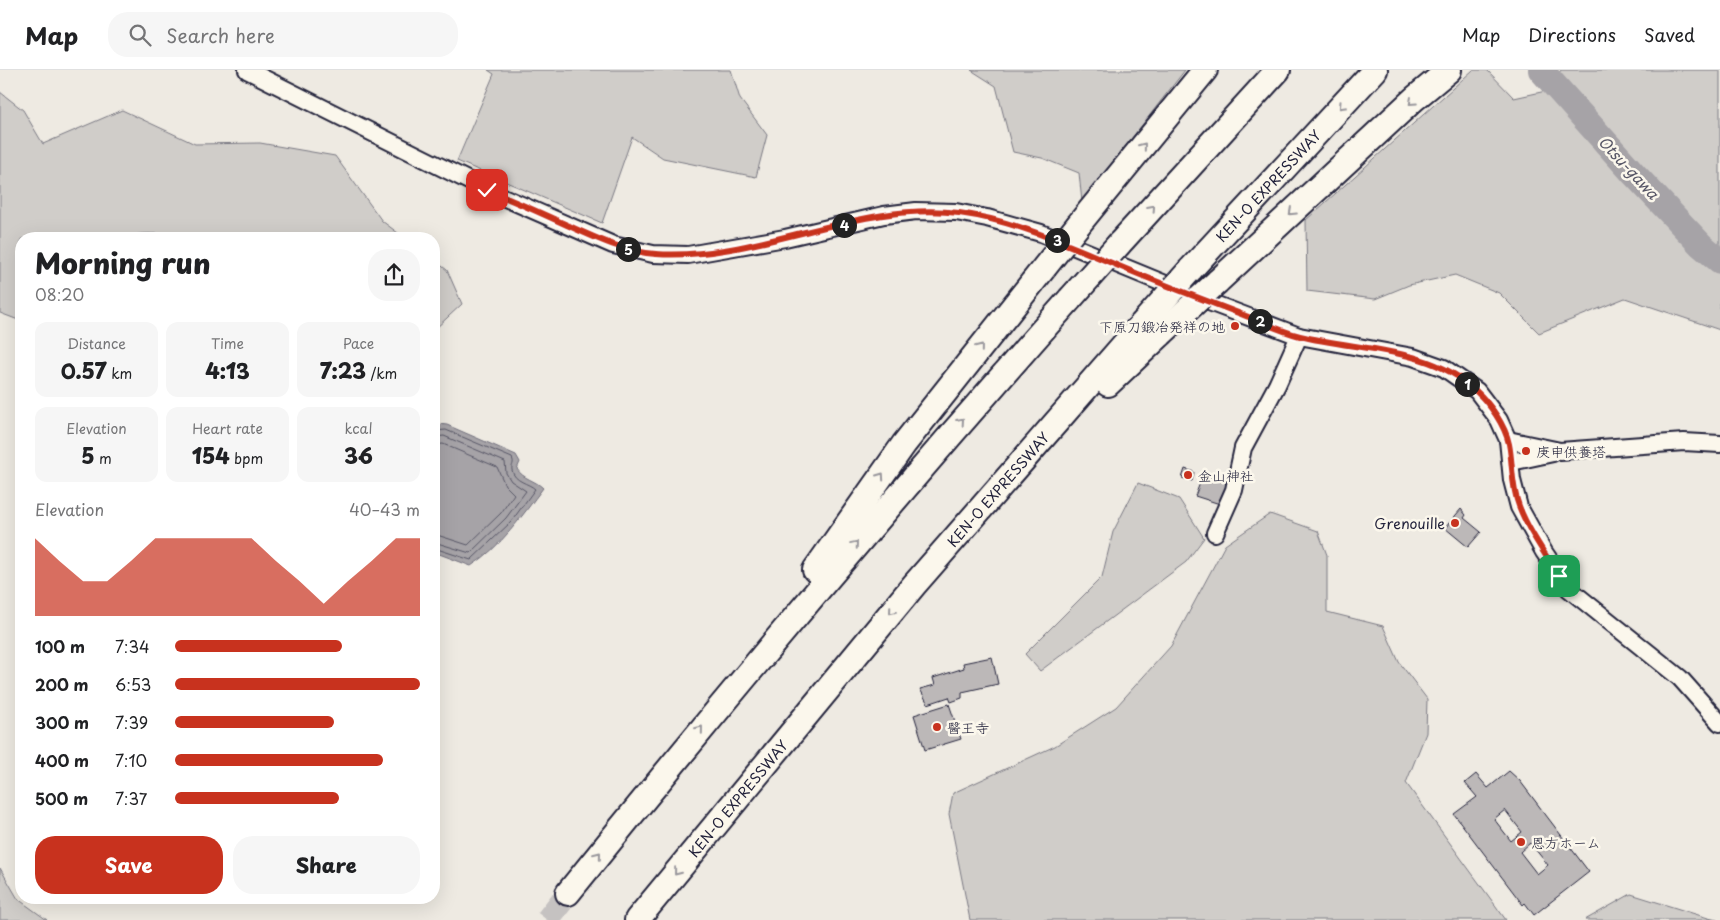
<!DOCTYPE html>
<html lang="en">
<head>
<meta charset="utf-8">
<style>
  body { margin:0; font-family:"Playpen Sans","Klee One",sans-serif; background:#f6f6f6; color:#202124; height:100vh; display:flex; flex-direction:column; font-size:19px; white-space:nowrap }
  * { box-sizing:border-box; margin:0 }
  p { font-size:16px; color:#757577 }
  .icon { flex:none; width:28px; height:28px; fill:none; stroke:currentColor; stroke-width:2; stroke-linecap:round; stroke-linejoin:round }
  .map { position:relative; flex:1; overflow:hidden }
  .sheet { position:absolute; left:15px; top:162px; width:425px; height:672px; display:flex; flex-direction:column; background:#fff; border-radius:20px; box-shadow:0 5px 20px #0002 }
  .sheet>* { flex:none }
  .pin { position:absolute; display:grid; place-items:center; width:42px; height:42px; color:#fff; margin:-21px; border-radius:10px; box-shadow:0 2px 8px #0006 }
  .km { position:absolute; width:25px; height:25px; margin:-12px; border-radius:50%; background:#222; color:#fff; font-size:14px; line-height:25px; text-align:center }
  .round { display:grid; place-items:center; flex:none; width:52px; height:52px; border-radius:20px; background:#f6f6f6 }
  .overview { display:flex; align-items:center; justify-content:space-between; height:85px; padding:0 20px }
  h1 { font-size:28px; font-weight:800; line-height:38px }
  .metrics { display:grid; grid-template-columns:repeat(3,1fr); gap:8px; height:85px; padding:5px 20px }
  .metrics div { display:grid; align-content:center; border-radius:12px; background:#f6f6f6; text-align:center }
  .metrics b { font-size:21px; font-weight:800 }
  .metrics small { font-size:14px; font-weight:400 }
  .metrics p { font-size:14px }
  .chart { height:140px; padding:10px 20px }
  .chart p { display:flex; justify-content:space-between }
  .chart svg { width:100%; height:90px; margin-top:5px; fill:#c8321e; opacity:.7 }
  .button { display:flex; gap:10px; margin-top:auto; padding:10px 20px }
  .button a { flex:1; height:58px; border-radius:20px; background:#c8321e; color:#fff; font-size:20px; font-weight:800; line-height:58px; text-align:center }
  .button a+a { background:#f6f6f6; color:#202124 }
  ul { padding:0 20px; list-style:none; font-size:16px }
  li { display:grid; grid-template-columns:80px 60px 1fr; align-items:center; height:38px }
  li i { height:12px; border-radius:6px; background:#c8321e }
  header { display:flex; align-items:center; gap:30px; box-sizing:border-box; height:70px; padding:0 25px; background:#fff; border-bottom:1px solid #e0e0e0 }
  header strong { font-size:24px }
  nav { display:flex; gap:28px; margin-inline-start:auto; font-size:18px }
  .search { width:350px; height:45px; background:#f6f6f6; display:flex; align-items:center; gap:12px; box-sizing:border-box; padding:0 18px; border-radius:20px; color:#757577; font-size:19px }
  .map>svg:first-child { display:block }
  .green { fill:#d0cdc9; stroke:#797882 }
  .water { fill:#a6a3a7; stroke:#716f7c }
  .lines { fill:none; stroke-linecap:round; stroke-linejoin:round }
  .shore { stroke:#575666; stroke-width:1 }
  .river { stroke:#a6a3a7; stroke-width:26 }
  .building { fill:#bcb8b8; stroke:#22223b; fill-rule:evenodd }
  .highway-tunnel { stroke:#c5c2c1; stroke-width:24; stroke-dasharray:24 12; stroke-linecap:butt }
  .minor-casing { stroke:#22223b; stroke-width:20 }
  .highway-casing { stroke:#22223b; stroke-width:28 }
  .minor { stroke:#fbf7ec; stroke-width:16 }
  .highway { stroke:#fbf7ec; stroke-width:24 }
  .highway-bridge-casing { stroke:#22223b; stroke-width:28; stroke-linecap:butt }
  .highway-bridge { stroke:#fbf7ec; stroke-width:24 }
  .oneway { stroke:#99979c }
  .route-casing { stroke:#fff; stroke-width:10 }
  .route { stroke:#c8321e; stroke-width:6 }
  .poi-dot { fill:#c8321e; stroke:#fbf7ec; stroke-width:2 }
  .labels { text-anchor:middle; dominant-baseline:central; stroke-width:5; stroke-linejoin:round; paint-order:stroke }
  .street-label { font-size:14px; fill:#22223b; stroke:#fbf7ec }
  .poi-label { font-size:14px; fill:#22223b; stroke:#fbf7ec; text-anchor:start }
  .water-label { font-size:15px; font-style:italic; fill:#575666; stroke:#fbf7ec }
</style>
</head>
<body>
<header>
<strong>Map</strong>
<div class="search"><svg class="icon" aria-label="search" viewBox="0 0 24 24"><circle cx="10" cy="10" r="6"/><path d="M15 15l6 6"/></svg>Search here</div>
<nav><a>Map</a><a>Directions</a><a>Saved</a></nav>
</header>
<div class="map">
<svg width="1720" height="850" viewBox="0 0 1720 850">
  <rect width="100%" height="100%" fill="#eeeae2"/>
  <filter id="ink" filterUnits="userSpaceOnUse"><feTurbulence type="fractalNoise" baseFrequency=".02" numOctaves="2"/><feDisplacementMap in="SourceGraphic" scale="10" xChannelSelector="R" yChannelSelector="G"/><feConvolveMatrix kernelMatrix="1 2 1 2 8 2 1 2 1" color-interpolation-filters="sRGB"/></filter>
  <g filter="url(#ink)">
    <!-- green -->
    <g class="green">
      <polygon points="488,0 731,0 740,29 767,65 756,107 663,88 632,67 602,153 457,91 494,4"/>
      <polygon points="971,0 1185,0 1082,132 1079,103 1042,88 1013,82 996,16"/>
      <polygon points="1473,0 1487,0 1514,28 1546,21 1561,0 1720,0 1720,260 1625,228 1539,263 1499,223 1455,205 1409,215 1375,229 1307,221 1306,150"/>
      <path d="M0 22 23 40 43 74 122 40 195 74 260 73 335 86 382 151 406 169H189C170 165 141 159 124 169H21V251L0 243Z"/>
      <polygon points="434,190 447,200 462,234 434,260"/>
      <polygon points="1138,413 1179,429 1204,468 1186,492 1040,601 1025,584 1102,507 1113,462"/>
      <polygon points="1270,444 1318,461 1327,485 1327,542 1383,556 1399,592 1427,629 1426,663 1406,713 1506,850 970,850 949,744 953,723 1055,676 1116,637 1171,576 1225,475"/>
      <polygon points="0,798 18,829 47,850 0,850"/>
      <polygon points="1631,824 1708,848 1717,850 1585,850"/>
    </g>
    <!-- water -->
    <path class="water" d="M439 354 447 355 516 385 520 392 517 399C523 409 535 410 543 418 522 446 501 477 471 496L434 482V356Z"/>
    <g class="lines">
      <!-- shore -->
      <g class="shore">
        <path d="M434 361 446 360 512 388C515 394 511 395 512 400 514 412 529 413 535 419L511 452 471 490 434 478"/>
        <polyline points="434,367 444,366 505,392 506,403 511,411 526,421 506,448 470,483 434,472"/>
        <polyline points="434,375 443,374 497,397 505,415 514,424 501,443 468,475 434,464"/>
      </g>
      <!-- river -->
      <polyline class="river" points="1541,0 1634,104 1701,175 1720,191"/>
    </g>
    <!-- building -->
    <g class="building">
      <polygon points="1185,399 1194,402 1192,411 1182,408"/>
      <polygon points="1203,405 1230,414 1223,435 1195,426"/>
      <polygon points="1461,439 1466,445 1464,448 1481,462 1468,477 1445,458"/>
      <polygon points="992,587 998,614 962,622 962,628 951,632 949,627 928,634 920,619 935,615 933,608 964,598 963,593"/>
      <polygon points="949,634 961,669 925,680 914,645"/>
      <path d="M1509 701 1520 711 1589 802 1534 845 1525 833 1523 835 1454 744 1477 727 1465 713 1476 704 1488 718ZM1505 740 1522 762 1511 771 1494 749ZM1530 773 1548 795 1537 804 1520 782Z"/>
    </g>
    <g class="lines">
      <!-- highway-tunnel -->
      <polyline class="highway-tunnel" points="547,850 568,823"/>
      <defs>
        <g id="minor">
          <polyline points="247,0 487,120 613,175 653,184 688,185 785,168 884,145 916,141 956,142 987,148 1041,163 1209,232 1299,266 1413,287 1444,298 1477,321 1499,350 1508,370 1512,410 1519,437 1544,482 1569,519 1680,608 1720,653"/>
          <polyline points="1508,370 1560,381 1684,372 1720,374"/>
          <polyline points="1511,392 1553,383"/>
          <polyline points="1215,463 1234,420 1243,378 1277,315 1299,266"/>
        </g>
        <g id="highway">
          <polyline points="1079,154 1205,0"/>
          <polyline points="1119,174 1278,0"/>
          <path id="s1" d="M1190 200 1375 0"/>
          <polyline points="1217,212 1414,29 1449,0"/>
          <polyline points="1108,314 1161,264"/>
          <polyline points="815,500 904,374 1032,213"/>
          <path d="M568 823C731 621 898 423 1070 229"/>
          <path id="s2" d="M637 850 914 515 1142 254"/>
        </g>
      </defs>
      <!-- minor casing -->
      <use href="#minor" class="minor-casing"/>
      <!-- highway casing -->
      <use href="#highway" class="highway-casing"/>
      <!-- minor -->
      <use href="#minor" class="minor"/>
      <!-- highway -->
      <use href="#highway" class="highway"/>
      <defs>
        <g id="highway-bridge">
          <polyline points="1032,213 1079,154"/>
          <polyline points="1070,229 1119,174"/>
          <polyline points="1142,254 1190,200"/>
          <polyline points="1161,264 1217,212"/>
        </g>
      </defs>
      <!-- highway-bridge casing -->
      <use href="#highway-bridge" class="highway-bridge-casing"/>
      <!-- highway-bridge -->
      <use href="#highway-bridge" class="highway-bridge"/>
    </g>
    <!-- one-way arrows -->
    <defs><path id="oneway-chevron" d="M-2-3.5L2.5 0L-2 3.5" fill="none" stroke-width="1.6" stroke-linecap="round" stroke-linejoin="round" transform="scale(1.25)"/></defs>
    <g class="oneway">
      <use href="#oneway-chevron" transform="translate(1412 32) rotate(138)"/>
      <use href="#oneway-chevron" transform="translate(1342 36) rotate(133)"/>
      <use href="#oneway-chevron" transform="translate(1143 76) rotate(-51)"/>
      <use href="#oneway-chevron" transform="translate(1152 138) rotate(-48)"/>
      <use href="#oneway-chevron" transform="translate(1292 142) rotate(137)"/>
      <use href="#oneway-chevron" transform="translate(980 277) rotate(-51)"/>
      <use href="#oneway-chevron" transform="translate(961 351) rotate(-49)"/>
      <use href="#oneway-chevron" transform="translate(881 406) rotate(-55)"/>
      <use href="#oneway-chevron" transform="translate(855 474) rotate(-50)"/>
      <use href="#oneway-chevron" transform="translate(892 541) rotate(130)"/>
      <use href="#oneway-chevron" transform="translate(700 659) rotate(-51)"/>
      <use href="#oneway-chevron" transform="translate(598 785) rotate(-51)"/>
      <use href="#oneway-chevron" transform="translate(677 802) rotate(129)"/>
    </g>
  </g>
  <g class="lines" filter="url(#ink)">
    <defs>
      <path id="route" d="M487 120C514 131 541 143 567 155 596 168 624 182 656 184 757 191 860 130 959 143 1011 150 1059 171 1107 191 1151 210 1196 227 1241 244 1260 251 1280 261 1300 266 1359 281 1430 276 1476 321 1490 334 1505 355 1509 374 1513 394 1511 416 1519 436 1528 460 1545 484 1559 506"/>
    </defs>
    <!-- route casing -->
    <use href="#route" class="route-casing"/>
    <!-- route -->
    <use href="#route" class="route"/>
  </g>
  <!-- markers -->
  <g class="poi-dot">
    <circle cx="1235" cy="256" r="5"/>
    <circle cx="1526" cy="381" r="5"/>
    <circle cx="1188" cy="405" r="5"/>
    <circle cx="1455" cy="453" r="5"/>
    <circle cx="937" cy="657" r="5"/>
    <circle cx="1521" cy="772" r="5"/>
  </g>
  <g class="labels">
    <!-- street labels -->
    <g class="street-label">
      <text stroke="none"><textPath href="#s1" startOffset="115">KEN-O EXPRESSWAY</textPath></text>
      <text stroke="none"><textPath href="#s2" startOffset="562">KEN-O EXPRESSWAY</textPath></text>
      <text stroke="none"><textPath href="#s2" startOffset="158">KEN-O EXPRESSWAY</textPath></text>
    </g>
    <!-- poi labels -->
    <g class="poi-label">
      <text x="1225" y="256" text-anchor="end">下原刀鍛冶発祥の地</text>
      <text x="1536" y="381">庚申供養塔</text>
      <text x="1198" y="405">金山神社</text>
      <text x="1445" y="453" text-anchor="end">Grenouille</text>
      <text x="947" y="657">醫王寺</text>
      <text x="1531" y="772">恩方ホーム</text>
    </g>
    <!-- water labels -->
    <g class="water-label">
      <text transform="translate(1629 97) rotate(47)">Otsu-gawa</text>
    </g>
  </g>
</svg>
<div class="pin" style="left:1559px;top:506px;background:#1e9e55"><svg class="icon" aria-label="arrive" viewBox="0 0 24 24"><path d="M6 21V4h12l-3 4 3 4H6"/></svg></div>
<div class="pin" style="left:487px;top:120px;background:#d93025"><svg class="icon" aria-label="check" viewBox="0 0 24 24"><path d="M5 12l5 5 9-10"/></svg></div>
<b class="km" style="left:1467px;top:314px">1</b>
<b class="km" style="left:1260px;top:251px">2</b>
<b class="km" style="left:1057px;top:170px">3</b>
<b class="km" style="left:844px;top:155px">4</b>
<b class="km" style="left:628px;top:179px">5</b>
<section class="sheet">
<div class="overview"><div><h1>Morning run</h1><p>08:20</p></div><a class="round"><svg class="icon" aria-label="share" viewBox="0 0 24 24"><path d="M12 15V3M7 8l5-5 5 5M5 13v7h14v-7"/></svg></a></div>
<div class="metrics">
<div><p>Distance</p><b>0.57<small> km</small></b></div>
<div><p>Time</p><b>4:13</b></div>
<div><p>Pace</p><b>7:23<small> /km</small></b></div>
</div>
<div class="metrics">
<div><p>Elevation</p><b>5<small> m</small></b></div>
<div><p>Heart rate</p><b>154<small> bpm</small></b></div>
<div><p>kcal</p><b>36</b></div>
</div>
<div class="chart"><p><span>Elevation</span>40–43 m</p>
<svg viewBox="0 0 160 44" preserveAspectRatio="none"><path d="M0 44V6L10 17L20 27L30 27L40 17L50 6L60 6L70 6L80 6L90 6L100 17L110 27L120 38L130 27L140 17L150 6L160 6V44z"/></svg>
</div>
<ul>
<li><b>100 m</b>7:34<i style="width:68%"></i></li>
<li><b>200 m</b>6:53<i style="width:100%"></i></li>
<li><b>300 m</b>7:39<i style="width:65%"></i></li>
<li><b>400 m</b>7:10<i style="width:85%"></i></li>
<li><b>500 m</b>7:37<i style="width:67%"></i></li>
</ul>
<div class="button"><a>Save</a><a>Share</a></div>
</section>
</div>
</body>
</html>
